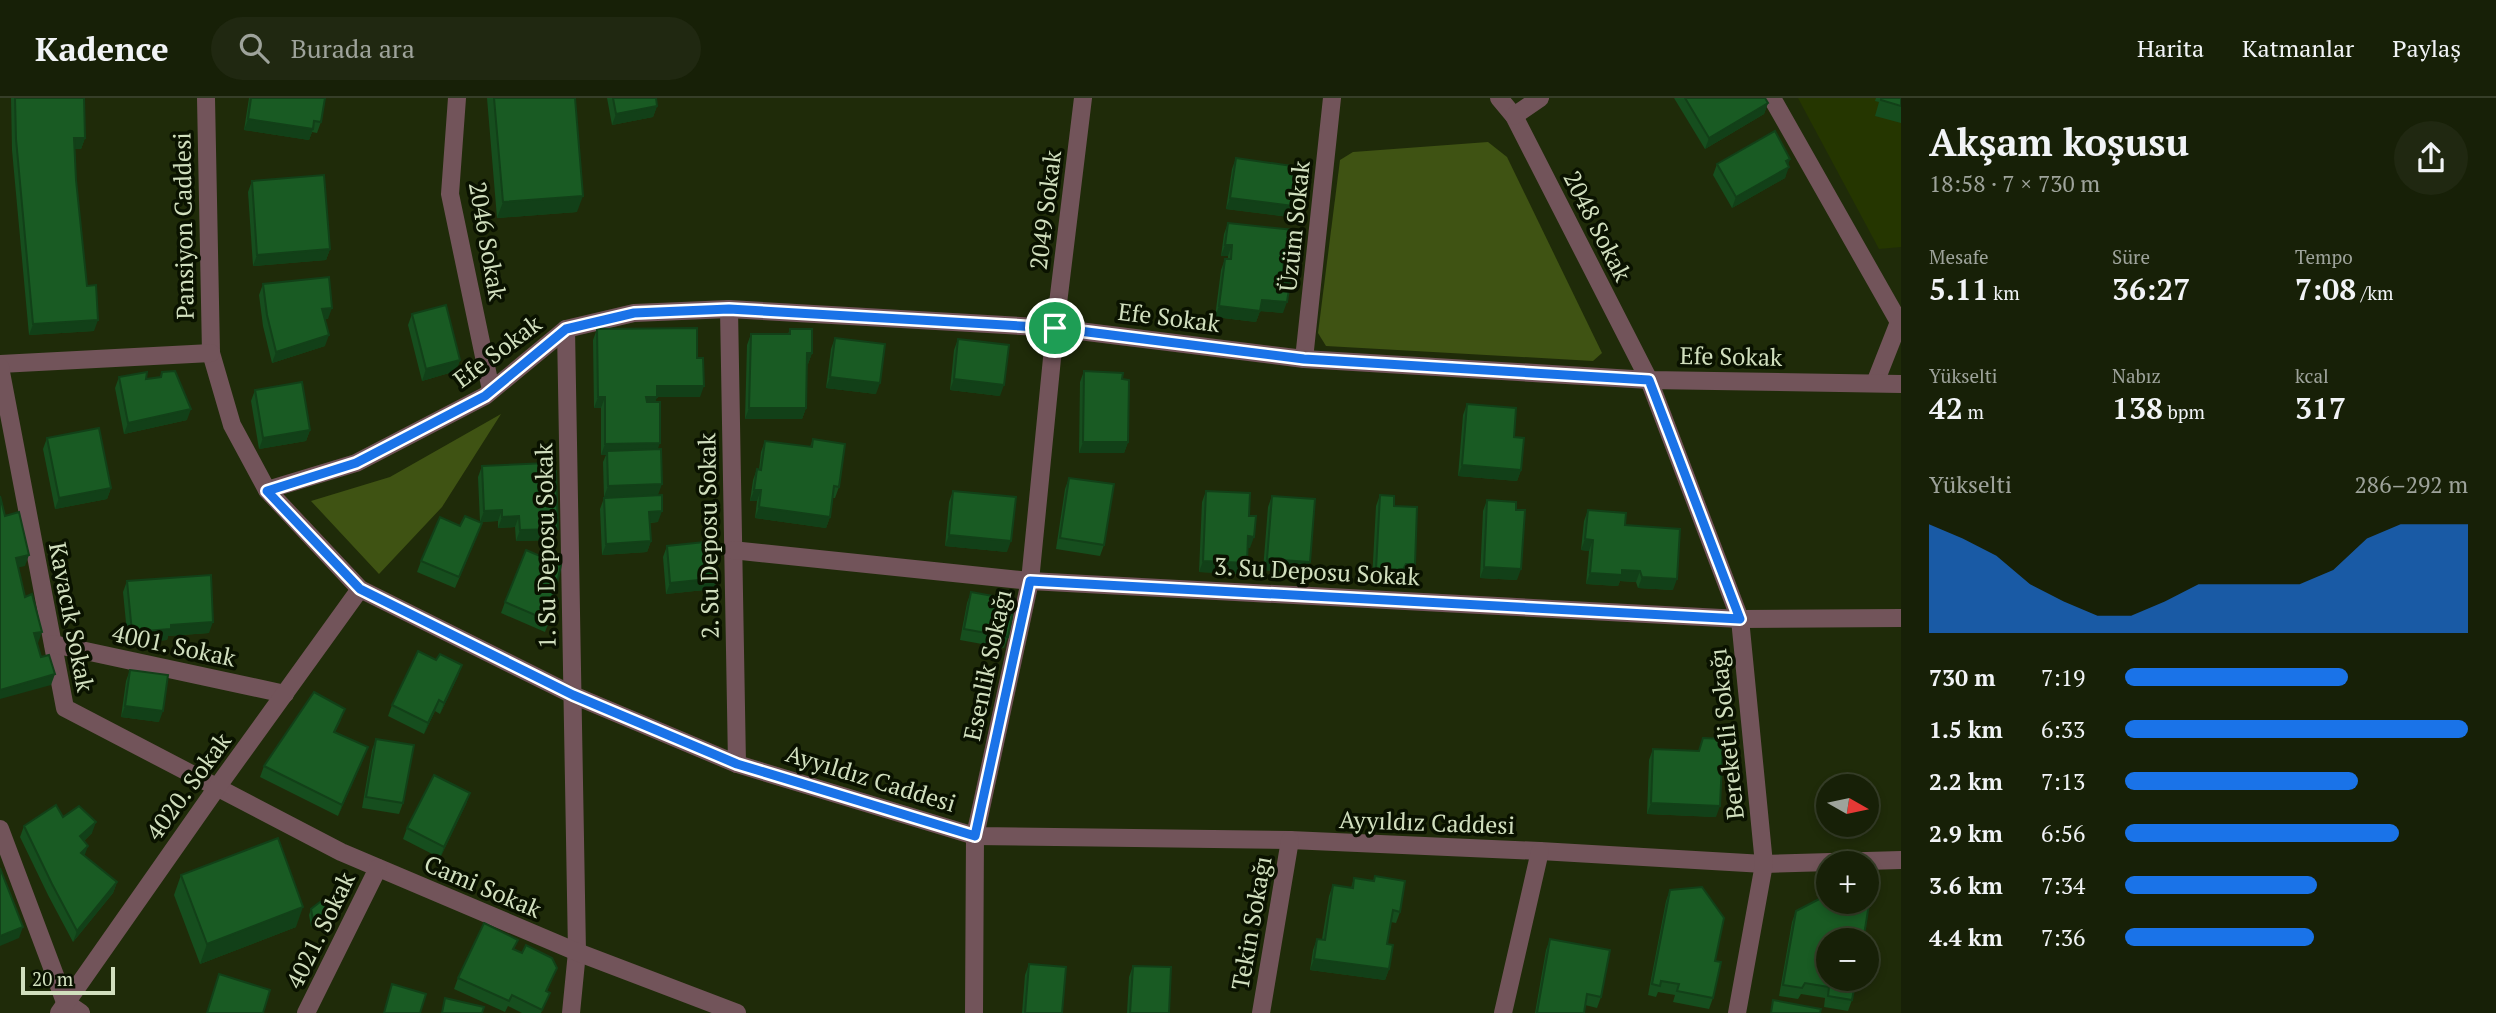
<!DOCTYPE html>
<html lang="tr">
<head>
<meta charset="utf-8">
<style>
  body { margin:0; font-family:"PT Serif",serif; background:#202811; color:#f1f3f6; height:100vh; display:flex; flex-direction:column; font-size:26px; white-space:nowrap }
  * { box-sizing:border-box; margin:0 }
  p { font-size:23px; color:#9ea39b }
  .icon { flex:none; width:38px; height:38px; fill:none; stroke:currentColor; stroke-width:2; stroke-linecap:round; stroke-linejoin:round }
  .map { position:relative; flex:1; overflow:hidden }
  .panel { display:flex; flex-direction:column; background:#172007; width:595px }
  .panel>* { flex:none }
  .needle { width:46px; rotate:99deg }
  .buttons { position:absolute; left:1816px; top:676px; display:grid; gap:14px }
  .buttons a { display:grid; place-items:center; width:63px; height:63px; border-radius:50%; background:#172007; box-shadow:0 4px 10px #0003,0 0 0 2px #363e28; font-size:35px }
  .scale { position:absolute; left:21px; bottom:18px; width:94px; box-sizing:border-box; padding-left:7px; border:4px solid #d1dfbe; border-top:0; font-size:19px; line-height:24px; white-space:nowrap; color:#d1dfbe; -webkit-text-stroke:5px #0a1200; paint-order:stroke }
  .pin { position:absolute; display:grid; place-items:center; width:60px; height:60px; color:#fff; margin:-30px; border:4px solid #fff; border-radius:50%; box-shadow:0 2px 7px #0007 }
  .round { display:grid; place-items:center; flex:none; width:74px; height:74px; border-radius:37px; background:#202811 }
  .summary { display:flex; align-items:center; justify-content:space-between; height:119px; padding:0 28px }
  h1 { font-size:38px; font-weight:600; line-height:52px }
  .stats { display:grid; grid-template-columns:repeat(3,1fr); gap:10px; height:119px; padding:7px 28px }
  .stats div { display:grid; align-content:center }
  .stats b { font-size:30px; font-weight:600 }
  .stats small { font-size:19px; font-weight:400 }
  .stats p { font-size:19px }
  .chart { height:196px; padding:14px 28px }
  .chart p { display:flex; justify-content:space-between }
  .chart svg { width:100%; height:126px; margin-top:7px; fill:#1a73e8; opacity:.7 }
  ul { padding:0 28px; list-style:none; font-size:23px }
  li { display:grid; grid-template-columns:112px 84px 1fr; align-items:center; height:52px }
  li i { height:18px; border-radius:9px; background:#1a73e8 }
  header { display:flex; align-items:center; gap:42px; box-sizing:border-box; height:98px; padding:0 35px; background:#172007; border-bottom:2px solid #363e28 }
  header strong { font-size:33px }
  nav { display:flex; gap:38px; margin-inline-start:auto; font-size:24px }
  .search { width:490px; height:63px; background:#202811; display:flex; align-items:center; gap:18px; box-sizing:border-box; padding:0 24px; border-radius:38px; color:#9ea39b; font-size:26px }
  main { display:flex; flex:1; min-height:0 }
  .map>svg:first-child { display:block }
  .built { fill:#253600 }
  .green { fill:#3f5313 }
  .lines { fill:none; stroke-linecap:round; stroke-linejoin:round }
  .minor { stroke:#72545a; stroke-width:18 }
  .wall { fill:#164e1e }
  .shaded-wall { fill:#124018 }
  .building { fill:#195b23; stroke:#124018; stroke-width:2 }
  .route-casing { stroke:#fff; stroke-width:14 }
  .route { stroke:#1a73e8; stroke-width:9 }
  .labels { text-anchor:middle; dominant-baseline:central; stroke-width:7; stroke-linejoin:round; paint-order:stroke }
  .street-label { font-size:24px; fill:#d1dfbe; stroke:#0a1200 }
</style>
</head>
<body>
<header>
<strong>Kadence</strong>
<div class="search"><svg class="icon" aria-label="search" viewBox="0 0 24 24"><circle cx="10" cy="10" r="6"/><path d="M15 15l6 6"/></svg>Burada ara</div>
<nav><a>Harita</a><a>Katmanlar</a><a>Paylaş</a></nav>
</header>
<main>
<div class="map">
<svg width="1901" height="915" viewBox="0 0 1901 915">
  <rect width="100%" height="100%" fill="#1f2b09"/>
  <!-- built -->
  <polygon class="built" points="1798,0 1901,0 1901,149 1879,151"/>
  <!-- green -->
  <g class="green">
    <polygon points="1488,44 1507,59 1602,255 1593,263 1326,248 1318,235 1340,62 1353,54"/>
    <polygon points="501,316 442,409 379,476 311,403 390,379"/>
  </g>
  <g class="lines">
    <!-- minor -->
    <g class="minor">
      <polyline points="206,0 211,255 232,327 267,392 360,491 573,597 737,666 975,738 1290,742 1540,753 1764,766 1901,762"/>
      <polyline points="457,0 450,96 491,292"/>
      <polyline points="1499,0 1514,18 1649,282 1740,521 1764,766 1737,915"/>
      <polyline points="1772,0 1899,224 1875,285"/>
      <polyline points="1514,18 1540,0"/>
      <polyline points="729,211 737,666"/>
      <polyline points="566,231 577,854 571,915"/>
      <polyline points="1304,261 1332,0"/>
      <polyline points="0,266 211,255"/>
      <polyline points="0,269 65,610 341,754 577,854 737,915"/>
      <polyline points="267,392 356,365 485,298 566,231 634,215 729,211 1055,230 1304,261 1649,282 1901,286"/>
      <polyline points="732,452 1030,483 1740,521 1901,520"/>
      <polyline points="53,546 285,596"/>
      <polyline points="0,731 65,904 81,915"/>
      <polyline points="59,915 218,688 360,491"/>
      <polyline points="306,915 378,770"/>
      <polyline points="974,915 975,738 1030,483 1055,230 1083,0"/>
      <polyline points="1261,915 1290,742"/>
      <polyline points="1503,915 1540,753"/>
    </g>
  </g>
  <!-- wall -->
  <g class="wall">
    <polygon points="11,0 84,0 85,40 81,51 75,51 76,82 87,188 94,233 29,237 12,52"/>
    <polygon points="249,0 325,0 321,24 317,35 312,34 309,42 244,32"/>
    <polygon points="487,0 575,0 577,114 497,120"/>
    <polygon points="607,0 656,0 657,8 653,19 612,27"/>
    <polygon points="1674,0 1765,0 1768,5 1764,16 1705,51"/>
    <polygon points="1876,0 1901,0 1901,25 1875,18 1879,4 1875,3"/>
    <polygon points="1236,60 1289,119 1226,111 1232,71"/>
    <polygon points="1717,66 1788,67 1785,80 1732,110 1713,77"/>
    <polygon points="252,83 330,151 326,162 253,168 248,94"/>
    <polygon points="1228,125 1292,151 1288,162 1284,161 1282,185 1283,215 1260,213 1256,224 1215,219 1221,172 1225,161 1228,161 1228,158 1221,158 1224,136"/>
    <polygon points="263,186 328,221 324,221 325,248 272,265 263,228 259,197"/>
    <polygon points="412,216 460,262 456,273 422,283 408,227"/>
    <polygon points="597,231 697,260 700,299 657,299 655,304 658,351 658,424 650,425 651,443 647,454 602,457 600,411 604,400 654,398 604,399 603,364 606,357 601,357 601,310 594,310 593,242"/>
    <polygon points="790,231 812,255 808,266 807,266 806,310 802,321 745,321 747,247 751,236 788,236"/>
    <polygon points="835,240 876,296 826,290 831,251"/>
    <polygon points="958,241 1000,298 950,292 954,252"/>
    <polygon points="1084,273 1122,281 1128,344 1124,355 1079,355 1080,284"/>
    <polygon points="162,274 187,322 124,336 115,290 119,279 146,281 160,279"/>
    <polygon points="255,292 310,332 306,343 259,351 251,303"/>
    <polygon points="1467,306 1514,339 1521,372 1517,383 1458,378 1463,317"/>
    <polygon points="47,340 111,390 107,401 55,411 43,351"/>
    <polygon points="813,341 839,389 835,400 833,400 830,419 826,430 755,420 757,403 750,403 753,382 757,371 759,372 761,354 765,343 810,349"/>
    <polygon points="482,368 554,442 516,443 515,429 498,430 498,423 480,424 478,379"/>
    <polygon points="1069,380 1104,447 1100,458 1056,451 1065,391"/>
    <polygon points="953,393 1007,454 945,448 949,404"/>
    <polygon points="1206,393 1249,418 1250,450 1248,449 1247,465 1243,476 1199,474 1202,404"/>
    <polygon points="1380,397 1394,408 1415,466 1411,477 1402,477 1399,483 1372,482 1376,408"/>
    <polygon points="1272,398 1306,475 1263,472 1268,409"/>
    <polygon points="1487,402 1517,482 1480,480 1483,413"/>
    <polygon points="1588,412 1625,427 1673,492 1638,490 1636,484 1620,483 1618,488 1586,486 1589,453 1581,452 1584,423"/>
    <polygon points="460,428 478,436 455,490 417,474 421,463"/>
    <polygon points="667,448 718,480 714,491 666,496 663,459"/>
    <polygon points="127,483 209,535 168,538 167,542 128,545 123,494"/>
    <polygon points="971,494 1008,539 1004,550 960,542 967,505"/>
    <polygon points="554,499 558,501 545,534 501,515 505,504"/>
    <polygon points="436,562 462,567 458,578 440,616 435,613 424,636 388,618 392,607"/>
    <polygon points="130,572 159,624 121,619 126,583"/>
    <polygon points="341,622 335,634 368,649 338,718 260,679 264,668"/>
    <polygon points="376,641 403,705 399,716 362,710 372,652"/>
    <polygon points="1653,651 1716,719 1647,716 1649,662"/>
    <polygon points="470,695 466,706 440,760 403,741 407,730"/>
    <polygon points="63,719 92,735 84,743 84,758 117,784 113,795 73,844 48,797 20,739 24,728"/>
    <polygon points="181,777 296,829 200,866 174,797"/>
    <polygon points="1375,778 1400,814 1396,825 1391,824 1387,846 1389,871 1385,882 1310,872 1313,852 1317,841 1322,841 1329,798 1333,787 1351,790 1354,780 1373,783"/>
    <polygon points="1670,792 1715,863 1713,900 1709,911 1673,904 1675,897 1658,894 1656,899 1648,897 1666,803"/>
    <polygon points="311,811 330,823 327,829 317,831 311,828 309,817"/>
    <polygon points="1796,813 1864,837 1862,842 1829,842 1852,902 1848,913 1824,909 1825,900 1801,896 1798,901 1779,898 1792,824"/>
    <polygon points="1550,841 1601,899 1597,910 1585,907 1584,915 1535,915 1546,852"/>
    <polygon points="518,842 514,851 557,870 547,893 550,895 541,915 522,915 508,908 505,914 454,891 458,880"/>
    <polygon points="1029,866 1062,915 1022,915 1025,877"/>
    <polygon points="1133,868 1169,915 1127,915 1129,879"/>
  </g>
  <!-- shaded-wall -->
  <g class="shaded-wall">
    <polygon points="1768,5 1764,16 1705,51 1709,40"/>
    <polygon points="657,8 653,19 612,27 616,16"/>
    <polygon points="248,21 313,31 309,42 244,32"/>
    <polygon points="74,40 85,40 81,51 70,51"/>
    <polygon points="1790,61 1787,71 1789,69 1785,80 1732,110 1736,99"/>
    <polygon points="583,98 577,114 497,120 503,104"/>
    <polygon points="1230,100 1293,108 1289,119 1226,111"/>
    <polygon points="1225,147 1232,147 1228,158 1221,158"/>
    <polygon points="1285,150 1292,151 1288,162 1281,161"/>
    <polygon points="330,151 326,162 253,168 257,157"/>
    <polygon points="1262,202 1287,204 1283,215 1260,213 1256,224 1215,219 1219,208"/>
    <polygon points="332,210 328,221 318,222 322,211"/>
    <polygon points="98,222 94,233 29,237 33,226"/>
    <polygon points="329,237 325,248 272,265 276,254"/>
    <polygon points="807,255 812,255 808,266 803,266"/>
    <polygon points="460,262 456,273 422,283 426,271"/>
    <polygon points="830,279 880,285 876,296 826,290"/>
    <polygon points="954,281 1004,287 1000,298 950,292"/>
    <polygon points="657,288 704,288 700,299 657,299 653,310 642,310 646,299"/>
    <polygon points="598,299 605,299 601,310 594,310"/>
    <polygon points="749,310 806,310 802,321 745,321"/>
    <polygon points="191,311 187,322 124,336 128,325"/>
    <polygon points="310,332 306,343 259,351 263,340"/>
    <polygon points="1083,344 1128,344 1124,355 1079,355"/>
    <polygon points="660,345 656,356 607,353 606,357 601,357 605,346"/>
    <polygon points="1462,367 1521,372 1517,383 1458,378"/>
    <polygon points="662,386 658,397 604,399 608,388"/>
    <polygon points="111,390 107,401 55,411 59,400"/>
    <polygon points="754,392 761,392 757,403 750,403"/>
    <polygon points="759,409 830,419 826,430 755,420"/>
    <polygon points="502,412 498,423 480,424 484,413"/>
    <polygon points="662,413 658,424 645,425 649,414"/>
    <polygon points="519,418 515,429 498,430 502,419"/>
    <polygon points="558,431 554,442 516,443 520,432"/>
    <polygon points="949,437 1011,443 1007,454 945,448"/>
    <polygon points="1248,438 1254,439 1250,450 1244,449"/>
    <polygon points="1585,441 1593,442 1589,453 1581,452"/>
    <polygon points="651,443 647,454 602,457 606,446"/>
    <polygon points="29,457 25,468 12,471 16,460"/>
    <polygon points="1267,461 1310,464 1306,475 1263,472"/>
    <polygon points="1203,463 1247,465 1243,476 1199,474"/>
    <polygon points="1406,466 1415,466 1411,477 1402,477 1399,483 1372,482 1376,471"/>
    <polygon points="1484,469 1521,471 1517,482 1480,480"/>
    <polygon points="1622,472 1640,473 1636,484 1620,483 1618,488 1586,486 1590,475"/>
    <polygon points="1642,479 1677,481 1673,492 1638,490"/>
    <polygon points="718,480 714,491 666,496 670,485"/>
    <polygon points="213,524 209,535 168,538 167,542 128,545 132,534 171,527"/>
    <polygon points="42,534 38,545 30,546 34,535"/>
    <polygon points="462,567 458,578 440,616 444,605"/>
    <polygon points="55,576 51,587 0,601 0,592"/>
    <polygon points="439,602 435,613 424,636 428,625"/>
    <polygon points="125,608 163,613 159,624 121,619"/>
    <polygon points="368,649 364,660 338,718 342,707"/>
    <polygon points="470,695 466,706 440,760 444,749"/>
    <polygon points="1651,705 1720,708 1716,719 1647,716"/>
    <polygon points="96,724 92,735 76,750 80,738"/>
    <polygon points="88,748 84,759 81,755"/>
    <polygon points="117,784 113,795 73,844 77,833"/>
    <polygon points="303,809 296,829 200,866 207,846"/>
    <polygon points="332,818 327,829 317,831 319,825"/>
    <polygon points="23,829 19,840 0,848 0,838"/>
    <polygon points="1314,861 1389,871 1385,882 1310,872"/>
  </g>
  <!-- building -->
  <g class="building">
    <polygon points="15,0 84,0 85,40 74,40 76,82 87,188 96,187 98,222 33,226 16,41"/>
    <polygon points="251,0 325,0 321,24 314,23 313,31 248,21"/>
    <polygon points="494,0 575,0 583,98 503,104"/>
    <polygon points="613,0 656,0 657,8 616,16"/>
    <polygon points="1685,0 1765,0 1768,5 1709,40"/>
    <polygon points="1881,0 1901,0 1901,8 1881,2"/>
    <polygon points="1775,33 1790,61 1786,63 1789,69 1736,99 1717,66"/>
    <polygon points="1236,60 1299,69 1293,108 1230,100"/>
    <polygon points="324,77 330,151 257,157 252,83"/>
    <polygon points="1228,125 1294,132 1292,151 1285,150 1282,185 1290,185 1287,204 1262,202 1260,213 1219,208 1225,161 1231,161 1232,147 1225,147"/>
    <polygon points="329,179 332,210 322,211 329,237 276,254 267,217 263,186"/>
    <polygon points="446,207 460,262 426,271 412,216"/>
    <polygon points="697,230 697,260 703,260 704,288 657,288 657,299 646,299 647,304 660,304 660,345 605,346 605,299 598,299 597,231"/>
    <polygon points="790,231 812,231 812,255 807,255 806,310 749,310 751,236 790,236"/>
    <polygon points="835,240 885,246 880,285 830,279"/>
    <polygon points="958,241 1009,247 1004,287 954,281"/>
    <polygon points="175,273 191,311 128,325 119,279 147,274 146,281 161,279 162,274"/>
    <polygon points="1084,273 1123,275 1122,281 1129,282 1128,344 1083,344"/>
    <polygon points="302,284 310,332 263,340 255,292"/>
    <polygon points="1467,306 1516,310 1514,339 1524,340 1521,372 1462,367"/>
    <polygon points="99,330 111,390 59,400 47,340"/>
    <polygon points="813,341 845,346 839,389 834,388 830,419 759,409 761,392 754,392 757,371 761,372 765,343 812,349"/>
    <polygon points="661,351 662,386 608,388 607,353"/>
    <polygon points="548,365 549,373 556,373 558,431 520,432 519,418 502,419 502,412 484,413 482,368"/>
    <polygon points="1069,380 1114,386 1104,447 1060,440"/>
    <polygon points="953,393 1016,399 1011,443 949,437"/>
    <polygon points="1206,393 1250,395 1249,418 1256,418 1254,439 1248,438 1247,465 1203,463"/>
    <polygon points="662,397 662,413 649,414 651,443 606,446 604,400"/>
    <polygon points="1380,397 1394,398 1394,408 1417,409 1415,466 1406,466 1403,472 1376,471"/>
    <polygon points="0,398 5,418 19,414 29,457 16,460 25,499 32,496 42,534 34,535 41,559 49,557 55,576 0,592"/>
    <polygon points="1272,398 1315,401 1310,464 1267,461"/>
    <polygon points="1487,402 1516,404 1516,412 1525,412 1521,471 1484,469"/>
    <polygon points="1588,412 1626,415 1625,427 1680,431 1677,481 1642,479 1640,473 1622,472 1622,477 1590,475 1593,442 1585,441"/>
    <polygon points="465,418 482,425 459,479 421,463 440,419 460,428"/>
    <polygon points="714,443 718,480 670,485 667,448"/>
    <polygon points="526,452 561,467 554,499 558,501 549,523 505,504"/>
    <polygon points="211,477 213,524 171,527 171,531 132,534 127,483"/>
    <polygon points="971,494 1015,502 1008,539 964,531"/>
    <polygon points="418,553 436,562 440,556 462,567 444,605 439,602 428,625 392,607"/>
    <polygon points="130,572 168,577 163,613 125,608"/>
    <polygon points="314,594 345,611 334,634 368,649 342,707 264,668"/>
    <polygon points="1703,640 1723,641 1720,708 1651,705 1653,651 1699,653"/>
    <polygon points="376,641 414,647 403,705 366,699"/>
    <polygon points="434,677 470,695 444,749 407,730"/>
    <polygon points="56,707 63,719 79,708 96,724 80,738 88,748 81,755 117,784 77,833 52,786 24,728"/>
    <polygon points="278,740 303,809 207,846 181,777"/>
    <polygon points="0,770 23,829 0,838"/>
    <polygon points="1375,778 1405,783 1400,814 1393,812 1387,846 1393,847 1389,871 1314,861 1317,841 1325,842 1333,787 1353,790 1354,780 1374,783"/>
    <polygon points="1702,789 1724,820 1715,863 1721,864 1713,900 1677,893 1679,886 1661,883 1660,888 1652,886 1670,792"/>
    <polygon points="1867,794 1871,794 1864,837 1857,835 1855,842 1829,842 1829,880 1856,880 1852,902 1828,898 1829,889 1805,885 1802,890 1783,887 1796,813 1829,796 1829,803 1867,803"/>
    <polygon points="320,804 326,805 331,810 332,818 329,823 319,825 313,822 311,811"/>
    <polygon points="484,825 518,842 513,851 522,855 526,847 552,860 557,870 546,893 550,895 542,912 512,897 509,903 458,880"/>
    <polygon points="1550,841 1610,852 1601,899 1587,896 1584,915 1537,915"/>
    <polygon points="1029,866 1066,869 1062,915 1025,915"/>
    <polygon points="1133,868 1171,869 1169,915 1130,915"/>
    <polygon points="219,876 270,892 263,915 207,915"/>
    <polygon points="392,886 426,896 420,915 384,915"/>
    <polygon points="445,900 484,909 482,915 442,915"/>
    <polygon points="1773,902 1821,911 1820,915 1771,915"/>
  </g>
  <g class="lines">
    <defs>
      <polygon id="route" points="729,211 1055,230 1304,261 1649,282 1740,521 1030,483 975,738 737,666 573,597 360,491 267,393 356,365 485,298 566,231 634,215"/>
    </defs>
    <!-- route casing -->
    <use href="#route" class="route-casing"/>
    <!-- route -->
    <use href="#route" class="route"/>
  </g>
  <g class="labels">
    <!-- street labels -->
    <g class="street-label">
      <text transform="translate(1045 112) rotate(-83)">2049 Sokak</text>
      <text transform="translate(183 128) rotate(-91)">Pansiyon Caddesi</text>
      <text transform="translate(1294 128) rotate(-84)">Üzüm Sokak</text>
      <text transform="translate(1598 128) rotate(63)">2048 Sokak</text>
      <text transform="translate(488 143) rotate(80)">2046 Sokak</text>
      <text transform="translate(1169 219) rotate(7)">Efe Sokak</text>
      <text transform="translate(497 253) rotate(-37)">Efe Sokak</text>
      <text transform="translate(1731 258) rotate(1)">Efe Sokak</text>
      <text transform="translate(708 438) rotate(-91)">2. Su Deposu Sokak</text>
      <text transform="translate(545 448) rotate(-91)">1. Su Deposu Sokak</text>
      <text transform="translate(1317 473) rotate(3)">3. Su Deposu Sokak</text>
      <text transform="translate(72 519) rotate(79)">Kavacık Sokak</text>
      <text transform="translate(174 547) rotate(12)">4001. Sokak</text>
      <text transform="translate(987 567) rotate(-78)">Esenlik Sokağı</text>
      <text transform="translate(1726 636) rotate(-96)">Bereketli Sokağı</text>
      <text transform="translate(871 680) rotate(17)">Ayyıldız Caddesi</text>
      <text transform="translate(188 688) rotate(-54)">4020. Sokak</text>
      <text transform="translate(1427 724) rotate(2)">Ayyıldız Caddesi</text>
      <text transform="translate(483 788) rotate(23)">Cami Sokak</text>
      <text transform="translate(1251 825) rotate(-80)">Tekin Sokağı</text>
      <text transform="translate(320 832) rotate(-64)">4021. Sokak</text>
    </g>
  </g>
</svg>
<div class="buttons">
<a><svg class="needle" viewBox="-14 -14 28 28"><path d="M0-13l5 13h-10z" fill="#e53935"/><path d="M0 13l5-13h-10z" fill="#9ea39b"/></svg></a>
<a>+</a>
<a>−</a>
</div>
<div class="scale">20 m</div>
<div class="pin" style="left:1055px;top:230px;background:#1e9e55"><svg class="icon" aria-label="arrive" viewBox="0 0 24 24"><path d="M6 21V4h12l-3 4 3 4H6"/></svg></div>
</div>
<section class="panel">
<div class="summary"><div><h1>Akşam koşusu</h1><p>18:58 · 7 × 730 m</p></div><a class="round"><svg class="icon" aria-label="share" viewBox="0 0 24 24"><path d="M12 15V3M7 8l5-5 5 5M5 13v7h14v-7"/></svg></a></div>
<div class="stats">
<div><p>Mesafe</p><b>5.11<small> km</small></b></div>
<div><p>Süre</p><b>36:27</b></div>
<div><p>Tempo</p><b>7:08<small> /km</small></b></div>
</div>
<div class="stats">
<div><p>Yükselti</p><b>42<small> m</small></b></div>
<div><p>Nabız</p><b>138<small> bpm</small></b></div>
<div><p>kcal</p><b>317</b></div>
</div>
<div class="chart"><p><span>Yükselti</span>286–292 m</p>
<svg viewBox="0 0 160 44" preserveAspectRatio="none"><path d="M0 44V6L10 11L20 17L30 27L40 33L50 38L60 38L70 33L80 27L90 27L100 27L110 27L120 22L130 11L140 6L150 6L160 6V44z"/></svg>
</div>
<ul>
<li><b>730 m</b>7:19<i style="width:65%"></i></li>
<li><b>1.5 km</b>6:33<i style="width:100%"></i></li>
<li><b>2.2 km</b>7:13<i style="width:68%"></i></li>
<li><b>2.9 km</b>6:56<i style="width:80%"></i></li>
<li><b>3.6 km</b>7:34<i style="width:56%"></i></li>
<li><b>4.4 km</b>7:36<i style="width:55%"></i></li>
</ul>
</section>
</main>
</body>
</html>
